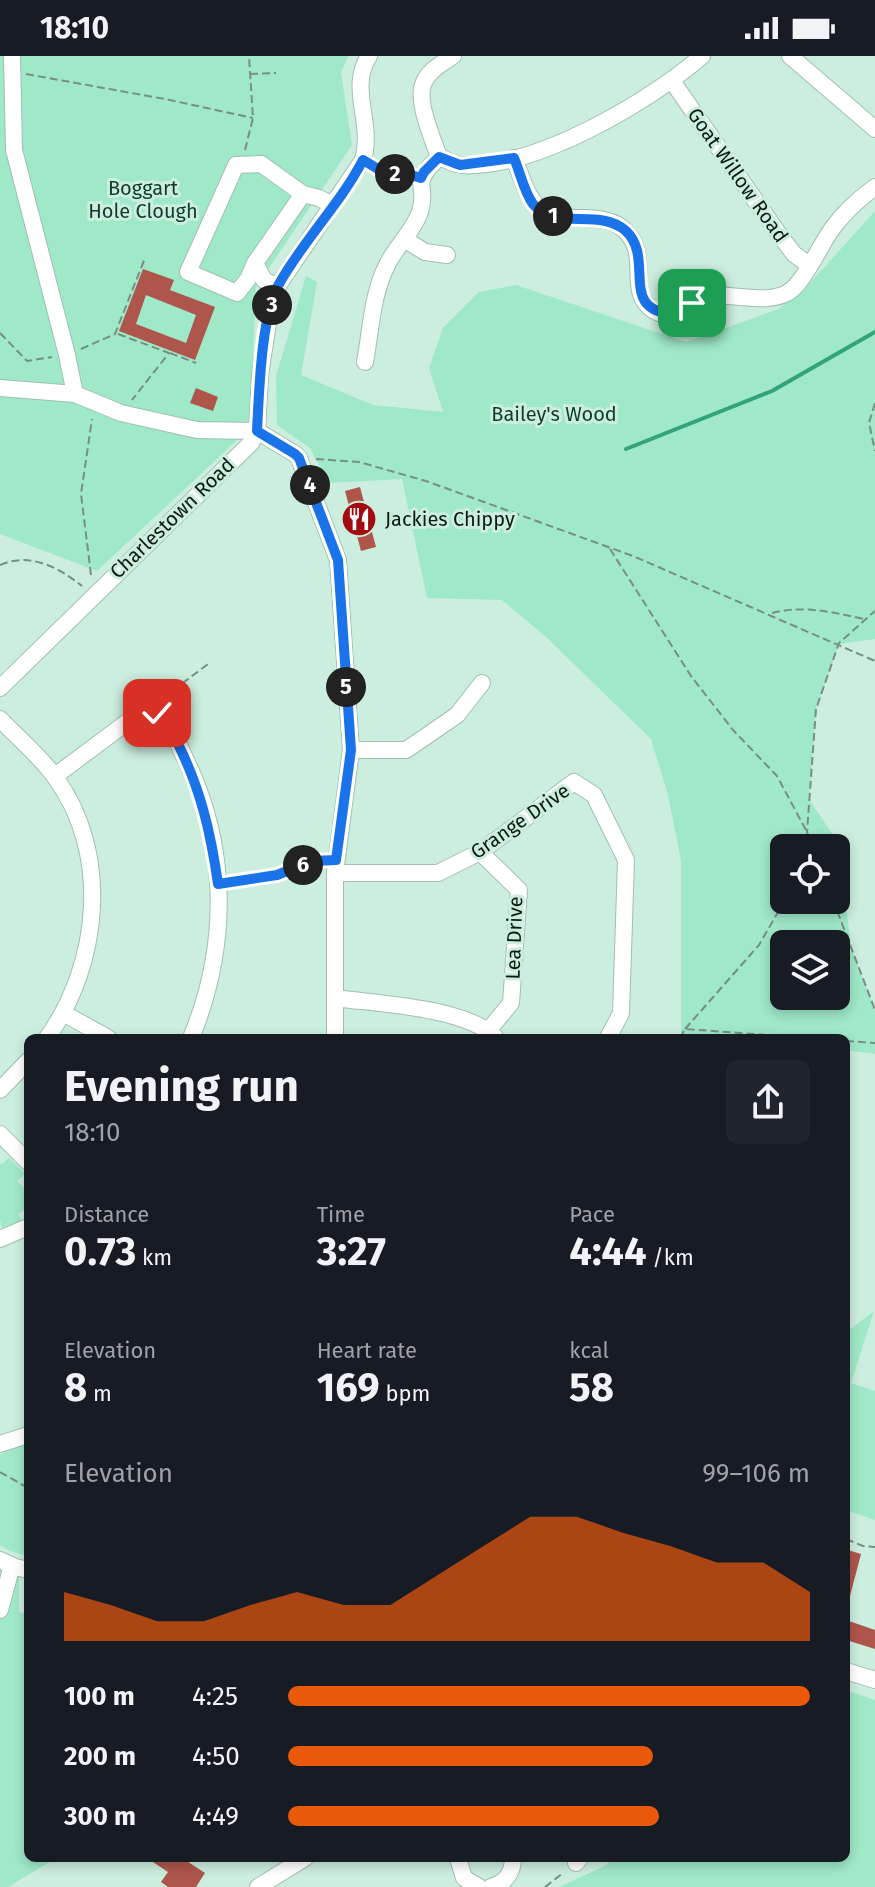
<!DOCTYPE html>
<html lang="en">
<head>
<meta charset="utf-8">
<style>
  body { margin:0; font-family:"Fira Sans",sans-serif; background:#20242c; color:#f1f3f6; height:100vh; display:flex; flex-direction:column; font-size:30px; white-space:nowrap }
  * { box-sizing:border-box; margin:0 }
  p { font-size:26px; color:#9ea1a6 }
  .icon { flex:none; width:44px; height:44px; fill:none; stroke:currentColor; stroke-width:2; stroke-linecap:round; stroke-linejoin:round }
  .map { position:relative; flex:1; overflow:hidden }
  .panel { position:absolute; left:24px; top:978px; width:826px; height:828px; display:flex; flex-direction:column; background:#171b24; border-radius:12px; box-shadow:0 4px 12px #0003 }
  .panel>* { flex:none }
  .fabs { position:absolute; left:770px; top:778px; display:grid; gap:16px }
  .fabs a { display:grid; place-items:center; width:80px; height:80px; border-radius:12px; background:#171b24; box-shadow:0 4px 12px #0003; font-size:40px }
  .pin { position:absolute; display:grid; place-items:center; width:68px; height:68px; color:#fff; margin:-34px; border-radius:16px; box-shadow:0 4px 12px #0006 }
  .km { position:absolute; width:40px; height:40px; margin:-20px; border-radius:50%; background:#222; color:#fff; font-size:22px; line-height:40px; text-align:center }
  .round { display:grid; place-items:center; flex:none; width:84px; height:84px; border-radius:12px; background:#20242c }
  .head { display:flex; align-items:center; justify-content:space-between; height:136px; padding:0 40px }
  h1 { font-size:44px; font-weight:700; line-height:60px }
  .metrics { display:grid; grid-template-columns:repeat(3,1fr); gap:12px; height:136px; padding:8px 40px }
  .metrics div { display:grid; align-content:center }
  .metrics b { font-size:40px; font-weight:700 }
  .metrics small { font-size:22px; font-weight:400 }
  .metrics p { font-size:22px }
  .chart { height:224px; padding:16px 40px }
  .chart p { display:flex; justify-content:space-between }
  .chart svg { width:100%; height:144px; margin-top:8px; fill:#ea580c; opacity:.7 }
  ul { padding:0 40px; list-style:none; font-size:26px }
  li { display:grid; grid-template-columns:128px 96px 1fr; align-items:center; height:60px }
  li i { height:20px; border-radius:10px; background:#ea580c }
  .status { display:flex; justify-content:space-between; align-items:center; height:56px; padding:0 40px; background:#171b24; direction:ltr }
  .status svg { height:22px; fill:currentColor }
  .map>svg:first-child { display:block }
  .green { fill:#9fe8c8; fill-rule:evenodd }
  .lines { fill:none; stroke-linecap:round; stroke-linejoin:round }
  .stream { stroke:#33a37b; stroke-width:4 }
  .building { fill:#ae564c; fill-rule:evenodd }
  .minor-casing { stroke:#a0c0b1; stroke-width:18 }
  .path { stroke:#778f84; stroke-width:2; stroke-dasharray:8 4; stroke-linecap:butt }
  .minor { stroke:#fff; stroke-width:16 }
  .route-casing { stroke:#fff; stroke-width:16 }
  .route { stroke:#1a73e8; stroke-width:10 }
  .labels { text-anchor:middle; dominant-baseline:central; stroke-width:6; stroke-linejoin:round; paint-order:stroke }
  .street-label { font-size:20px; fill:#0d1a14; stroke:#cceede }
  .park-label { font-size:20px; fill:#0e3d2c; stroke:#cceede }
  .poi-label { font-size:20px; fill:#0d1a14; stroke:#cceede; text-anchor:start }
</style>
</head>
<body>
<div class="status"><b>18:10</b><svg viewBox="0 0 49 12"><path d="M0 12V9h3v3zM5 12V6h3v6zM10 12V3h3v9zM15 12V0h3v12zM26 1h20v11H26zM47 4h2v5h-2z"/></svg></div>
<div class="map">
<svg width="875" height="1831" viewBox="0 0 875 1831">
  <rect width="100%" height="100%" fill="#cceede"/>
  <!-- green -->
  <g class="green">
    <polygon points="0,0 348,0 341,17 352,89 256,231 250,372 97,515 0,478"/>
    <path d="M875 155V583L839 588 816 653 809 743 839 788 851 892 875 954V998L846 994V982H739L681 979V804L668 739 651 683 545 580 502 544 427 542 402 423 328 427 310 392 277 369 276 320 306 220 317 226 301 319 373 349 443 356 429 312 443 272 479 236 516 229 686 286 779 253 811 226ZM784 792H836V844H784ZM784 888H836V940H784Z"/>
    <polygon points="9,1102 25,1118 17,1125 28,1136 28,1151 18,1158 25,1170 3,1176 0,1164 0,1107 2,1108"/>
    <polygon points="874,1255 851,1327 875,1335 875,1464 846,1454 846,1282 848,1275"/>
    <polygon points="28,1388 28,1500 10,1495 0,1489 0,1399 11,1392"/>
    <polygon points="3,1510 19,1516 19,1556 28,1558 28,1802 56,1802 8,1831 0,1831 0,1515"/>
    <polygon points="846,1634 875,1644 875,1831 559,1831 607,1809 611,1802 846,1802"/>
  </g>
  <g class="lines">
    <!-- stream -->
    <polyline class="stream" points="626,393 772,335 875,276"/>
  </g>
  <!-- building -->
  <g class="building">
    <path d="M143 213 174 224 170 234 215 251 195 304 119 275ZM146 239 196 259 186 287 136 268Z"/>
    <polygon points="196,332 218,341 213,355 190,347"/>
    <polygon points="360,431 376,491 361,495 345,435"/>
    <polygon points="848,1494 861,1498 850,1540 846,1539"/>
    <polygon points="846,1564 875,1574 875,1593 846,1584"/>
    <polygon points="147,1802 182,1802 205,1817 196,1831 168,1831 161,1826 168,1816"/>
  </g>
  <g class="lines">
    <defs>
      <g id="minor">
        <polyline points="12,0 14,94 67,299 75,338"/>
        <path d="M453 0C443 7 429 14 424 26 415 44 433 83 439 101 447 104 455 109 463 109 535 113 649 46 702 0"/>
        <polyline points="790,0 875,73"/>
        <polyline points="672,25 778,177 794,198 809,209"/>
        <path d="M514 102C530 144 532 162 583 162 595 162 607 163 618 169 656 195 623 234 653 254 673 267 685 248 702 242 728 234 762 250 787 237 803 229 820 189 832 173 844 156 859 143 875 131"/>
        <polyline points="404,183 425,196 447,199"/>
        <polyline points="255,207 248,223 237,237 188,216 236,109 261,108 303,138"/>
        <polyline points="277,231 264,224 255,207 303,138 319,142 333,149"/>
        <path d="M365 306C371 274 372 238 387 209 396 190 413 176 420 156 429 127 408 131 439 101"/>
        <polyline points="0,332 75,338 121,357 197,374 257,375 295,398 299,402 338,504 351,694 335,817 335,982"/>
        <path d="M0 632 251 387 257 375 260 319 269 261 277 231 363 104C374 67 348 32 369 0"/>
        <path d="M0 663C18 682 40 700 55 721 111 797 100 908 47 982"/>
        <polyline points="351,694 406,694 457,659 482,627"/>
        <path d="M55 720 138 658 153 655C170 662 176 684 184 700 229 790 229 890 191 982"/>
        <polyline points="480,796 519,834 511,947 488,975"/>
        <polyline points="335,817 438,817 480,796 574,726 594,739 626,804 621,957 608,982"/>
        <path d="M336 942C377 948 465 951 495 981"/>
        <polyline points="63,957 108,982"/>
        <polyline points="0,1034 28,1005"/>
        <polyline points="0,1078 28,1106"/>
        <polyline points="0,1183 28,1171"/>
        <polyline points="0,1388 28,1379"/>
        <polyline points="0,1504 15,1511 28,1514"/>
        <polyline points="0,1554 11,1513 15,1511"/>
        <polyline points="846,1615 875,1624"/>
        <polyline points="458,1802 464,1822 479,1831"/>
        <polyline points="576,1807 580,1802"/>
        <polyline points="258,1831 305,1802"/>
        <path d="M491 1831C506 1827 513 1816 513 1802"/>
      </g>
    </defs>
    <!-- minor casing -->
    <use href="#minor" class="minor-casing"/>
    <!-- path -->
    <g class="path">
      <polyline points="26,18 165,43 253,62"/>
      <polyline points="250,18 276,17"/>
      <polyline points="245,94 253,62 249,0"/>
      <polyline points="377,113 392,118 409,118"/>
      <polyline points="0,277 27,305 52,301"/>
      <polyline points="118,278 169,297 132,344"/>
      <polyline points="81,293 115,278 145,202"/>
      <polyline points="170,297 196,307"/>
      <polyline points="875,347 869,367 875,395"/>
      <polyline points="316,403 359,406 426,425 633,500 875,605"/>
      <polyline points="610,493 691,620 733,674 777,720 807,776"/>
      <path d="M0 509C30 496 58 511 82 530"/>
      <polyline points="91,519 81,438 92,363"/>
      <path d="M772 557C804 549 832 556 864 563"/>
      <polyline points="163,642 208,608"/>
      <polyline points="812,792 807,776 816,653 839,587 875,555"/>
      <polyline points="233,826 277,819 319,805"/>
      <polyline points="833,844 875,954"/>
      <polyline points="685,973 759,889 785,844"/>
      <polyline points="680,982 685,973 809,982"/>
      <polyline points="846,985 875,987"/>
      <polyline points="0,1416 28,1432"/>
      <polyline points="846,1483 863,1490 875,1491"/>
      <polyline points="545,1831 563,1817"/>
    </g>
    <!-- minor -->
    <use href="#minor" class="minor"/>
  </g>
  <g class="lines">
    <defs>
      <path id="route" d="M157 657C167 665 172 677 178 688 201 734 211 778 218 828L277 819 312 805 336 804 351 694 338 504 299 402 295 398 257 375C259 339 261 258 279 228 303 185 340 148 363 104L383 116 404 117 421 122 424 116 439 101 460 109 514 102C520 116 524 136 533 148 556 176 599 151 626 175 656 203 616 257 677 258L692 247"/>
    </defs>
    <!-- route casing -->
    <use href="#route" class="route-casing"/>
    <!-- route -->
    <use href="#route" class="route"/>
  </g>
  <!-- icons -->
  <defs>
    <symbol id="restaurant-disc" viewBox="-11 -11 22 22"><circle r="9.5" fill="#a30b10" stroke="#cceede"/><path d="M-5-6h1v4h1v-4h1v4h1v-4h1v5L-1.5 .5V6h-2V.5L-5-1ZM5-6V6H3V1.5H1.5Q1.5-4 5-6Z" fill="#fff"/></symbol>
  </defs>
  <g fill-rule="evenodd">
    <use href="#restaurant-disc" x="339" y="443" width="40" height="40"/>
  </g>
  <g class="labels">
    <!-- street labels -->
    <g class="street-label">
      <text transform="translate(738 119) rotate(55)">Goat Willow Road</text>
      <text transform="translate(172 462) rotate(-44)">Charlestown Road</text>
      <text transform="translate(520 765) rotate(-35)">Grange Drive</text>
      <text transform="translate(514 882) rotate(-88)">Lea Drive</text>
    </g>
    <!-- park labels -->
    <g class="park-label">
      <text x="143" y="132">Boggart<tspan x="143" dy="23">Hole Clough</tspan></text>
      <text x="554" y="358">Bailey's Wood</text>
    </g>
    <!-- poi labels -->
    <g class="poi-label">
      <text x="385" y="463">Jackies Chippy</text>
    </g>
  </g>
</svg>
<div class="fabs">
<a><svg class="icon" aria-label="locate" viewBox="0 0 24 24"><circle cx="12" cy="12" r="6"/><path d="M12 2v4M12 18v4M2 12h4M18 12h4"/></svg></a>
<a><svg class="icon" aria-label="layers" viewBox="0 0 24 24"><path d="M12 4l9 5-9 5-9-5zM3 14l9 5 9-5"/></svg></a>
</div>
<div class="pin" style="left:692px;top:247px;background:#1e9e55"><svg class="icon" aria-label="arrive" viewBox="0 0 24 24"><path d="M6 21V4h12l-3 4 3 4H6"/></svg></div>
<div class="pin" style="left:157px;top:657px;background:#d93025"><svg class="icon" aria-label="check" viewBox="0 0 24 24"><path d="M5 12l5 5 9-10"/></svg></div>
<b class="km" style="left:553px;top:160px">1</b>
<b class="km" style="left:395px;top:118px">2</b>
<b class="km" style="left:272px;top:249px">3</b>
<b class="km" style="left:310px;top:429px">4</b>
<b class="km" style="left:346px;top:631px">5</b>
<b class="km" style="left:303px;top:809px">6</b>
<section class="panel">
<div class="head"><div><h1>Evening run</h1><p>18:10</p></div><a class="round"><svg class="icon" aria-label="share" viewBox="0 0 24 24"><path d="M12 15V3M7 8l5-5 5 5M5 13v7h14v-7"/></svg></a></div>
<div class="metrics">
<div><p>Distance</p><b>0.73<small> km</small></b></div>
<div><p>Time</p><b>3:27</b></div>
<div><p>Pace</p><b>4:44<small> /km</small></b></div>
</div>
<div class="metrics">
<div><p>Elevation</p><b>8<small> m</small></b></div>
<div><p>Heart rate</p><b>169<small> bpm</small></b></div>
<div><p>kcal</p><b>58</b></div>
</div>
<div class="chart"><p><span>Elevation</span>99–106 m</p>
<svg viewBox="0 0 160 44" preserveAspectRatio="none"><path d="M0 44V29L10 33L20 38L30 38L40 33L50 29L60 33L70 33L80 24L90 15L100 6L110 6L120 11L130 15L140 20L150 20L160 29V44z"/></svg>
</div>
<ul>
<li><b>100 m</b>4:25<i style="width:100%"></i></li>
<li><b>200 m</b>4:50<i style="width:70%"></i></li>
<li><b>300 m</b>4:49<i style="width:71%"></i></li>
</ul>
</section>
</div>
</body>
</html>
